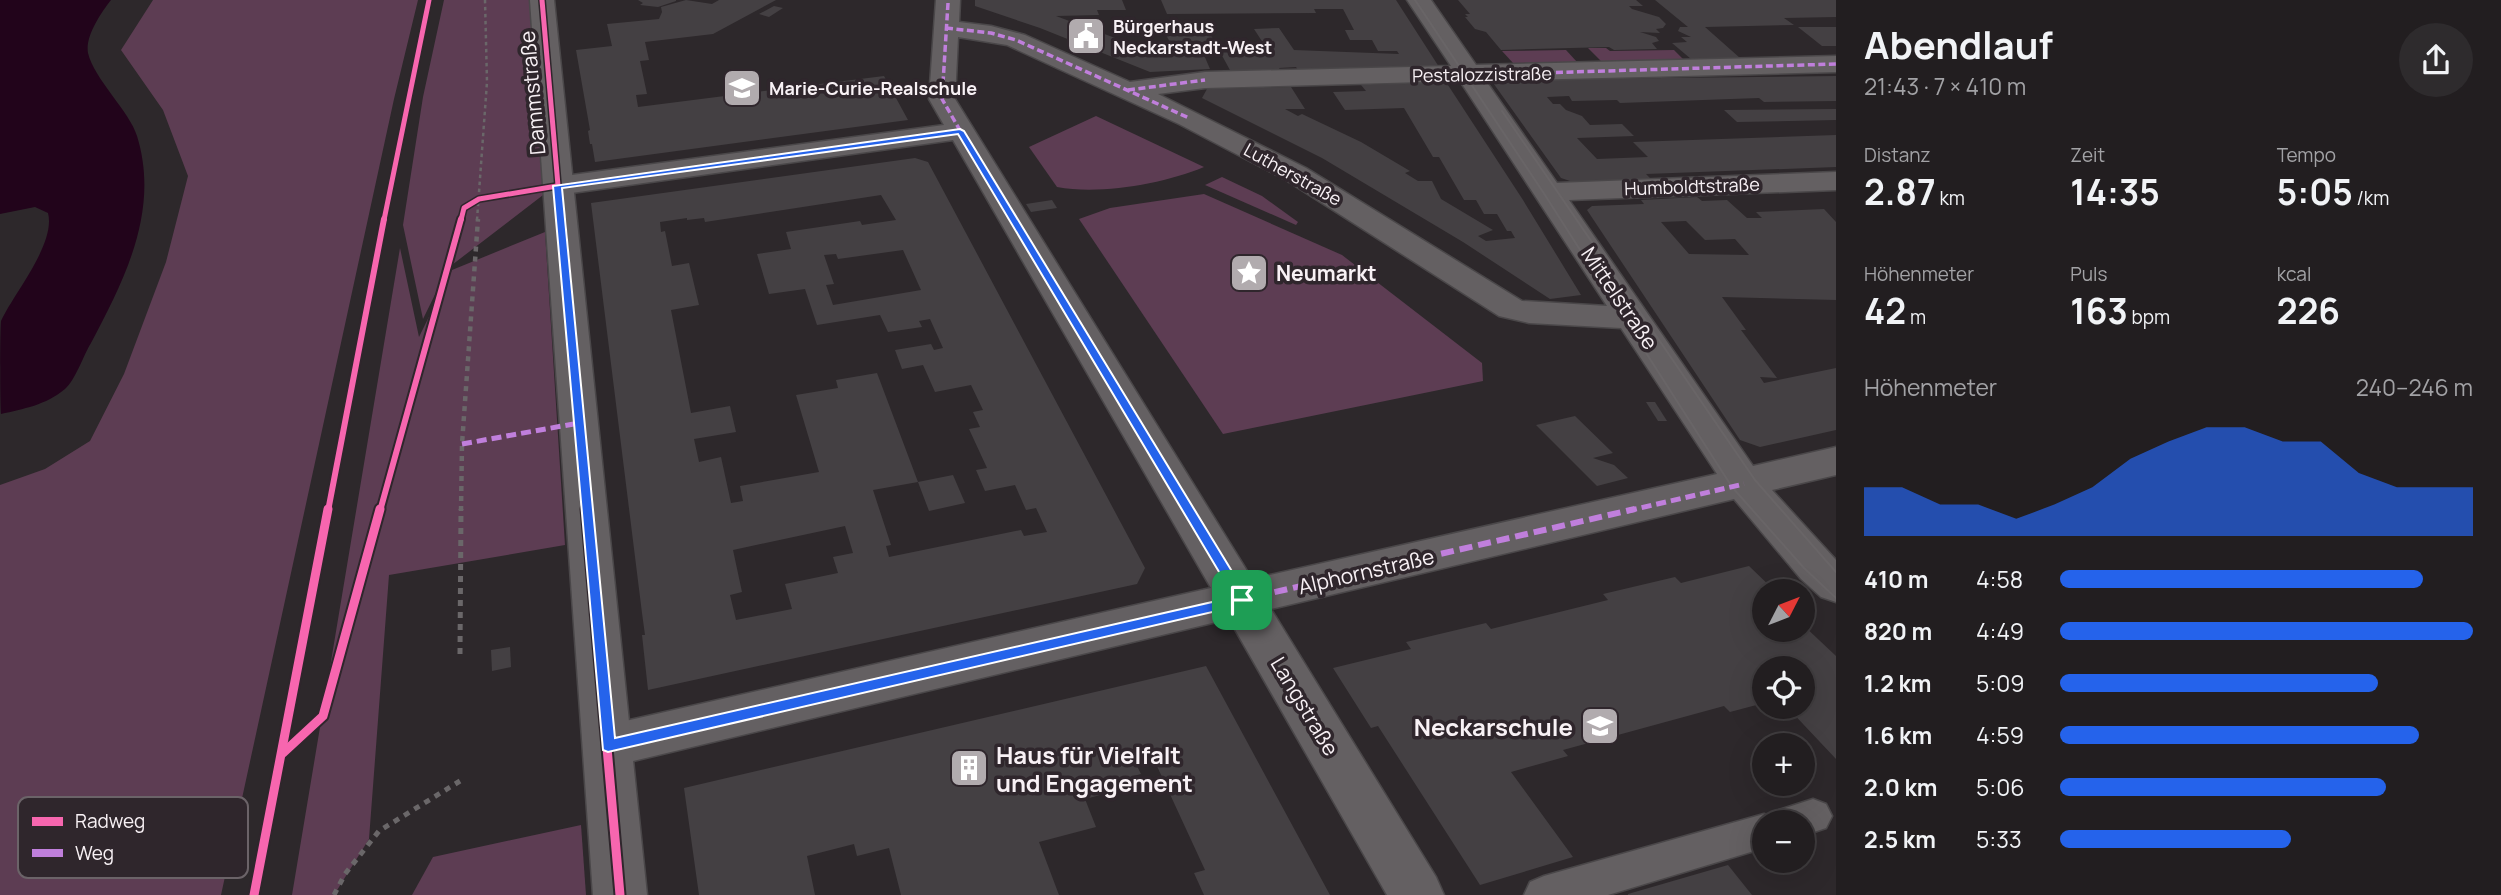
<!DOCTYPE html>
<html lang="de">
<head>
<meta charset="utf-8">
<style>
  body { margin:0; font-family:Manrope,sans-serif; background:#2e2b2d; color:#f1f3f6; height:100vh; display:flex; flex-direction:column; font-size:26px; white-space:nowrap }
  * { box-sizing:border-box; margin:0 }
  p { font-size:23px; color:#a2a2a5 }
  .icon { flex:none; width:38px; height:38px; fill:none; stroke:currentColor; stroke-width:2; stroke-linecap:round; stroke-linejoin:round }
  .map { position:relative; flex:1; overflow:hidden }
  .details { display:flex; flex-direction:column; background:#221e20; width:665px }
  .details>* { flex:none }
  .needle { width:46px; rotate:48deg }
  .fabs { position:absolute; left:1752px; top:579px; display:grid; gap:14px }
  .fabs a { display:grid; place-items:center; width:63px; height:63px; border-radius:50%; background:#221e20; box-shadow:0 7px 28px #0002,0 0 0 2px #3f3c3e; font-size:35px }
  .pin { position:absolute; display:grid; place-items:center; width:60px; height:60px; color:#fff; margin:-30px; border-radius:14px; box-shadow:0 4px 10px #0006 }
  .round { display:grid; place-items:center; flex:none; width:74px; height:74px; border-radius:37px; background:#2e2b2d }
  .head { display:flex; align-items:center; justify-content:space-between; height:119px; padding:0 28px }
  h1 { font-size:38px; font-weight:700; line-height:52px }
  .metrics { display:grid; grid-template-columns:repeat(3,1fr); gap:10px; height:119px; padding:7px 28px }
  .metrics div { display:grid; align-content:center }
  .metrics b { font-size:35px; font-weight:700 }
  .metrics small { font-size:19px; font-weight:400 }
  .metrics p { font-size:19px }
  .chart { height:196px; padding:14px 28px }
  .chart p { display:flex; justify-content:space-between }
  .chart svg { width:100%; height:126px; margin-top:7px; fill:#2563eb; opacity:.7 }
  ul { padding:0 28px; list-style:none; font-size:23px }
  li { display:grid; grid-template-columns:112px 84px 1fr; align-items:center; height:52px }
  li i { height:18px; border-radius:9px; background:#2563eb }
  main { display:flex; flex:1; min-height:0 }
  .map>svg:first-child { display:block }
  .green { fill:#5d3d53 }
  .water { fill:#22041b }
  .building { fill:#444043; fill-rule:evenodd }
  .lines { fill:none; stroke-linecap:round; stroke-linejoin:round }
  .service-casing { stroke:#4a4749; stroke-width:3 }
  .minor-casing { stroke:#4a4749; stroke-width:3 }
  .tertiary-casing { stroke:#4a4749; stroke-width:3 }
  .path-far2 { stroke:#6a6769; stroke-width:2.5; stroke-dasharray:3.5 3.5; stroke-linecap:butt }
  .path-far1 { stroke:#6a6769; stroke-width:4.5; stroke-dasharray:5 5; stroke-linecap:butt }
  .path { stroke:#6a6769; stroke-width:5; stroke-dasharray:6 6; stroke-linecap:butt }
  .service { fill:#646062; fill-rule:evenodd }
  .minor { fill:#646062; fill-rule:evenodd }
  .tertiary { fill:#646062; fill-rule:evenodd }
  .tram { stroke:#696567; stroke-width:2 }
  .quiet-far2 { stroke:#c07fdc; stroke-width:3.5; stroke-dasharray:7 3.5; stroke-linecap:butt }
  .quiet-far1 { stroke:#c07fdc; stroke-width:5; stroke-dasharray:10 5; stroke-linecap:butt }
  .quiet { stroke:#c07fdc; stroke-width:6; stroke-dasharray:13 6; stroke-linecap:butt }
  .cycleway-far2-casing { stroke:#2f262c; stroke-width:8 }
  .cycleway-far1-casing { stroke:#2f262c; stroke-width:10 }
  .cycleway-casing { stroke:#2f262c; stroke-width:13 }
  .cycleway-far2 { stroke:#f766af; stroke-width:5 }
  .cycleway-far1 { stroke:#f766af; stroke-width:6 }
  .cycleway { stroke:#f766af; stroke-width:9 }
  .route { fill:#2563eb; stroke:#fff; stroke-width:2; fill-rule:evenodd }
  .labels { text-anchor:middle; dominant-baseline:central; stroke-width:7; stroke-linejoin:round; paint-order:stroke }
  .far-poi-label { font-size:18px; font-weight:bold; fill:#f8f1f5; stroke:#2f262c; text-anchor:start }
  .far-street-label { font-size:18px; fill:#f8f1f5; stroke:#2f262c }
  .street-label { font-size:21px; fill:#f8f1f5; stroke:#2f262c }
  .poi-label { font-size:21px; font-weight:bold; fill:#f8f1f5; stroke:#2f262c; text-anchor:start }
  .near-poi-label { font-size:24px; font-weight:bold; fill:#f8f1f5; stroke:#2f262c; text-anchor:end }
  .key { fill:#2f262c; stroke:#6b6368; stroke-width:2 }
  .key-label { font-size:19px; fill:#f8f1f5 }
</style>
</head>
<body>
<main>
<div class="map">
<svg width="1836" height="895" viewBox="0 0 1836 895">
  <rect width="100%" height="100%" fill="#2d282b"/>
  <!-- green -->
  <g class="green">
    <polygon points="153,0 418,0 394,99 221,895 0,895 0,485 45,469 90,441 124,374 166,262 188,176 163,110 121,50"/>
    <polygon points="444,0 545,0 573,172 448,268 423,319 403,225 423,97"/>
    <polygon points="1588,48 1606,48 1610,51 1674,50 1685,61 1602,62"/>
    <polygon points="1566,50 1577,62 1513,63 1502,51"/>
    <path d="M1096 116 1204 167C1163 184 1100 195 1057 187L1029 147Z"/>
    <polygon points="1222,177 1262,196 1298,222 1296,225 1205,185"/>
    <polygon points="1204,194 1342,255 1482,363 1483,381 1223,434 1079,219 1110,208"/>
    <polygon points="545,232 565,545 389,575 369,839 334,895 292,895 400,248 419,337 452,270"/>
    <polygon points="581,825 586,895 412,895 433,857"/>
  </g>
  <!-- water -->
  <path class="water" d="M0 0H111C101 13 85 36 88 53 94 79 130 112 137 136 160 210 125 279 91 343 83 356 76 379 65 389 46 405 23 409 1 414 0 401 0 332 1 321 14 293 56 244 48 213L35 207 0 214Z"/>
  <!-- building -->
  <g class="building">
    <polygon points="638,0 676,0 676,1 658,7 640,5 643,3"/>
    <polygon points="686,0 712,4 719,0 776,0 713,34 645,42 649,60 640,61 647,94 636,95 638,107 884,76 908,120 595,162 592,144 590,144 588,131 590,130 576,50 612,46 607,24 659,19 662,12 661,7"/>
    <polygon points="975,0 1122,0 1126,10 1097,10 1099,15 1056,16 1134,45 1134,49 1173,48 1176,55 1204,55 1210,69 1150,72 1040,28 975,6"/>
    <polygon points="1161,0 1396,0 1441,70 1301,74 1296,67 1279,68 1281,71 1231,72 1219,50 1267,49 1254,29 1279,28 1294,50 1399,54 1397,51 1378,51 1372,40 1350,40 1345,30 1354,30 1343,9 1314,9 1316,13 1167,14"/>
    <polygon points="1458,0 1636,0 1643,6 1629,6 1632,9 1659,17 1666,24 1663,28 1656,29 1660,33 1640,32 1656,37 1659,41 1652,43 1657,49 1614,50 1609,47 1501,50 1486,32 1475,29 1465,17 1468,17 1465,14 1470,14"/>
    <polygon points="1655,0 1836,0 1836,17 1784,18 1794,25 1705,27 1740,58 1691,59 1672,43 1687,42 1681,37 1691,37 1678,31 1680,27 1688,27"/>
    <polygon points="774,6 783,8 769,17 759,14"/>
    <polygon points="1798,27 1836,27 1836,46 1822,46"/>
    <polygon points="1208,30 1217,46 1173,48 1164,31"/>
    <polygon points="1836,76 1836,101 1764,102 1759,98 1620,103 1617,100 1572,101 1569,96 1547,97 1553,104 1560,104 1566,110 1582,116 1590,125 1622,124 1634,136 1577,138 1597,159 1648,157 1633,142 1836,135 1836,167 1646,174 1651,179 1573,182 1561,178 1491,80"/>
    <polygon points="1446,82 1523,200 1581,295 1550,299 1463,242 1322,158 1202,98 1207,89 1291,87 1305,109 1285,109 1298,116 1302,114 1361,142 1410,171 1405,173 1418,181 1432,181 1441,199 1493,230 1478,236 1486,241 1515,238 1511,231 1507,231 1497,214 1484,214 1476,200 1464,200 1439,157 1433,157 1404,108 1345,110 1333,92 1366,91 1361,85"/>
    <polygon points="1836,109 1836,120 1737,122 1724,110"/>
    <path d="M915 158 928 162 1145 568 1137 584 648 690 642 635H645L642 613 591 203ZM881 195 896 220 862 225 860 221 786 232 791 249 757 254 769 294 805 289 817 325 880 315 888 332 922 327 919 321 930 319 943 348 934 350 931 344 895 350 902 369 923 365 935 392 971 385 983 410 973 412 980 427 969 429 987 468 976 470 985 491 1015 485 1026 510 1036 508 1047 532 1024 536 1021 530 889 557 886 546 891 545 873 490 918 482 929 511 965 503 953 475 918 482 877 373 836 380 838 388 796 395 819 472 740 486 743 501 731 503 721 457 699 462 694 439 736 432 730 406 691 413 671 310 699 305 689 263 672 266 665 231 661 232 660 222 687 218V220L704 218 705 222ZM903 250 921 290 833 305 826 285 834 284 824 255 836 254 838 259ZM845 526 853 553 833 557 838 573 785 584 792 609 736 620 730 595 742 592 733 550Z"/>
    <path d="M1697 197 1702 201 1727 200 1747 218H1762L1756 212 1824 209 1836 222V300L1722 297 1746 330H1741L1777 378 1760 377 1764 383 1836 368V430L1760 447 1740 440 1587 210 1592 206 1644 204 1641 200ZM1686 221 1705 240 1735 239 1749 255 1689 254 1661 222Z"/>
    <polygon points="1052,200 1057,208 1031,212 1026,204"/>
    <polygon points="1646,402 1655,402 1667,421 1658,421"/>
    <polygon points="1575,416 1613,453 1593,458 1614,465 1628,478 1597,486 1536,425"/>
    <polygon points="1749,566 1776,592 1764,592 1764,630 1802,630 1802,624 1836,656 1836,759 1787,707 1802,707 1802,668 1764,668 1764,703 1730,712 1724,706 1563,750 1568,756 1511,772 1573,857 1480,885 1378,726 1371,728 1333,668 1411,649 1406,642 1486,623 1491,629 1608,600 1603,594 1675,577 1681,583"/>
    <polygon points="510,647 511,667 492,671 491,650"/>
    <polygon points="1206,666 1330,895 1204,895 1194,873 1205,870 1150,751 1132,756 1141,774 1108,783 1112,792 1085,799 1096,827 1039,842 1059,895 901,895 889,848 857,856 854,844 807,856 815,895 699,895 684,788"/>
    <polygon points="1728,865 1752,895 1628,895 1628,894"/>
  </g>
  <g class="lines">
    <defs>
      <polygon id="service" points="1813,799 1826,804 1832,816 1826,828 1802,836 1802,822 1764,822 1764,848 1608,895 1524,895 1530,882 1544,876 1764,814 1775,818 1779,810"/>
      <path id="minor" d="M936 0H960L959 22 991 26 1025 35 1130 82 1205 72 1451 66 1407 0H1431L1476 65 1836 56V72L1486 81 1557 183 1836 172V190L1569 200 1753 466 1836 447V475L1772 490 1836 560V602L1821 597 1801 579 1734 499 1271 609 1436 877 1444 895H1387L1229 619 608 767 591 761 584 746 591 731 608 725 1211 588 953 140 557 195 547 192 542 186 547 180 557 177 944 125 929 99ZM958 37 1007 45 1179 124 1286 180 1499 316 1529 323 1621 328 1717 474 1252 579 955 99ZM1460 81 1607 306 1522 301 1306 168 1158 94 1205 88Z"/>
      <polygon id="tertiary" points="530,0 554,0 647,895 593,895"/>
    </defs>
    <!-- service casing -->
    <use href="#service" class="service-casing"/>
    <!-- minor casing -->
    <use href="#minor" class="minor-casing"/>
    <!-- tertiary casing -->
    <use href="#tertiary" class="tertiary-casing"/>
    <!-- path-far2 -->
    <polyline class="path-far2" points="477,220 487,82 485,0"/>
    <!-- path-far1 -->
    <polyline class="path-far1" points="461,511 462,444 478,219"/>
    <!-- path -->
    <g class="path">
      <polyline points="460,654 461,509"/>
      <polyline points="334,895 345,874 379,831 460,781"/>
    </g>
    <!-- service -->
    <use href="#service" class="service"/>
    <!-- minor -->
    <use href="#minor" class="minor"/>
    <!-- tertiary -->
    <use href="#tertiary" class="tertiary"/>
    <!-- tram -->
    <g class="tram">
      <polyline points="1415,0 1543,192 1732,487 1804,568 1836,598"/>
      <polyline points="1502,111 1755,480 1836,572"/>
    </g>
    <!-- quiet-far2 -->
    <g class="quiet-far2">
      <polyline points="948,3 942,99 977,160"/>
      <polyline points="946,28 991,33 1016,40 1189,118"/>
      <polyline points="1472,75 1836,64"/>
      <polyline points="1128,90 1205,80"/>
      <polyline points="555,187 960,131"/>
    </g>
    <!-- quiet-far1 -->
    <g class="quiet-far1">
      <polyline points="462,444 579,423"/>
      <polyline points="1627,511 1744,484"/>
    </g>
    <!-- quiet -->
    <polyline class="quiet" points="608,746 1635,509"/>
    <defs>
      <g id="cycleway-far2">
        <polyline points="542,0 561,220"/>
        <polyline points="384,220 429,0"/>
        <polyline points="461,220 464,208 479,199 557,186"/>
      </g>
      <g id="cycleway-far1">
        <polyline points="561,219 587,511"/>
        <polyline points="328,511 384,219"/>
        <polyline points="380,511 461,219"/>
      </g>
      <g id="cycleway">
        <polyline points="586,509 620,895"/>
        <polyline points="283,753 323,716 380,509"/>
        <polyline points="254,895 328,509"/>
      </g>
    </defs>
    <!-- cycleway-far2 casing -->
    <use href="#cycleway-far2" class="cycleway-far2-casing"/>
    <!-- cycleway-far1 casing -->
    <use href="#cycleway-far1" class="cycleway-far1-casing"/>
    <!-- cycleway casing -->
    <use href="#cycleway" class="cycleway-casing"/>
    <!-- cycleway-far2 -->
    <use href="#cycleway-far2" class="cycleway-far2"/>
    <!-- cycleway-far1 -->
    <use href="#cycleway-far1" class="cycleway-far1"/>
    <!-- cycleway -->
    <use href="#cycleway" class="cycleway"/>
  </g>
  <!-- route -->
  <path class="route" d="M960 129 964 131 1247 596V604L608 752 603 750 553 186ZM958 134 1234 597 615 738 562 188Z"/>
  <!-- icons -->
  <defs>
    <symbol id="civic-square" viewBox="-11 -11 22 22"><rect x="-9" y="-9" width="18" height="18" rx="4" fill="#b1abae" stroke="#2f262c"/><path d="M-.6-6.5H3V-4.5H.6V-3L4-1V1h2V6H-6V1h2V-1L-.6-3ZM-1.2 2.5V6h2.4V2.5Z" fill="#fff"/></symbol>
    <symbol id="school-square" viewBox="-11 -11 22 22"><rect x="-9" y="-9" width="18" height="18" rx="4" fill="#b1abae" stroke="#2f262c"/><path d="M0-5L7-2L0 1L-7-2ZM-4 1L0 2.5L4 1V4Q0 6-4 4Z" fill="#fff"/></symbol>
    <symbol id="sight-square" viewBox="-11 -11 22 22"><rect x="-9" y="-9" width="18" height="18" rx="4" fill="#b1abae" stroke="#2f262c"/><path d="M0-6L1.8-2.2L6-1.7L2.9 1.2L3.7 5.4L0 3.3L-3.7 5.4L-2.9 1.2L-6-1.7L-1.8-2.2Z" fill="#fff"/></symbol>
    <symbol id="building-square" viewBox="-11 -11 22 22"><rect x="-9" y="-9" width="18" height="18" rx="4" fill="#b1abae" stroke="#2f262c"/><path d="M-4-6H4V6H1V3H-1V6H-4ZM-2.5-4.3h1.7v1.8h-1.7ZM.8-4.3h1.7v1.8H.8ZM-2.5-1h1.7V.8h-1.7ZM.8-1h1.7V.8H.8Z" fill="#fff"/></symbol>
  </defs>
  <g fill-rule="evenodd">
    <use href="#civic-square" x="1064" y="14" width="44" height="44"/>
    <use href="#school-square" x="720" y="66" width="44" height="44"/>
    <use href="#sight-square" x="1227" y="251" width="44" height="44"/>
    <use href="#school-square" x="1578" y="704" width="44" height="44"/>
    <use href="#building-square" x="947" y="746" width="44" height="44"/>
  </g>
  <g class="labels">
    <!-- far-poi labels -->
    <g class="far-poi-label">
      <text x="1113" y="26">Bürgerhaus<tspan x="1113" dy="21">Neckarstadt-West</tspan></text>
      <text x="769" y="88">Marie-Curie-Realschule</text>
    </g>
    <!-- far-street labels -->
    <g class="far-street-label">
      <text transform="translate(1482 74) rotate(-1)">Pestalozzistraße</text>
      <text transform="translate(1293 174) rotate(29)">Lutherstraße</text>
      <text transform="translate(1692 186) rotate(-2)">Humboldtstraße</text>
    </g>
    <!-- street labels -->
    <g class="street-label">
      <text transform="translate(532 93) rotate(-95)">Dammstraße</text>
      <text transform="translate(1620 298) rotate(56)">Mittelstraße</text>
      <text transform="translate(1366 571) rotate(-13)">Alphornstraße</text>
      <text transform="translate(1305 706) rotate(59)">Langstraße</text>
    </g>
    <!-- poi labels -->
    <g class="poi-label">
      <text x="1276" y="273">Neumarkt</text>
    </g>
    <!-- near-poi labels -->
    <g class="near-poi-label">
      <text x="1573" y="726">Neckarschule</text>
      <text x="996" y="754" text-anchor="start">Haus für Vielfalt<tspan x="996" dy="28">und Engagement</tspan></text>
    </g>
  </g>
  <!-- legend -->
  <rect x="18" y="797" width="230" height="81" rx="10" class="key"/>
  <rect x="32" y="817" width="31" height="9" fill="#f766af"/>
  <rect x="32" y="849" width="31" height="8" fill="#c07fdc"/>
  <g class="key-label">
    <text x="75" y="828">Radweg</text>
    <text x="75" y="860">Weg</text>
  </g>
</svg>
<div class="fabs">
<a><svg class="needle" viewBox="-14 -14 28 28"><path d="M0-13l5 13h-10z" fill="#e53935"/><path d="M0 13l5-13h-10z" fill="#a2a2a5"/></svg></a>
<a><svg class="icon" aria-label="locate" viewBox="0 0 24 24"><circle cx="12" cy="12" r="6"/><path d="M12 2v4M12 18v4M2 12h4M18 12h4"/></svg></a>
<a>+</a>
<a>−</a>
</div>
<div class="pin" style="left:1242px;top:600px;background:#1e9e55"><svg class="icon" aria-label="arrive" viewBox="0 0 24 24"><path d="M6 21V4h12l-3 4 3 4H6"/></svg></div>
</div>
<section class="details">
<div class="head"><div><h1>Abendlauf</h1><p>21:43 · 7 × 410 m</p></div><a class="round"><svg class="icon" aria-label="share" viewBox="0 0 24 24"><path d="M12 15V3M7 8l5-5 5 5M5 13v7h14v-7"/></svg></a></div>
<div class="metrics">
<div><p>Distanz</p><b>2.87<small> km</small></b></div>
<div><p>Zeit</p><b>14:35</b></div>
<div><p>Tempo</p><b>5:05<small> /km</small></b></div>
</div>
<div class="metrics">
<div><p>Höhenmeter</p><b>42<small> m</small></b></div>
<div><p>Puls</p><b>163<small> bpm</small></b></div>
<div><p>kcal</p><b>226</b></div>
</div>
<div class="chart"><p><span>Höhenmeter</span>240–246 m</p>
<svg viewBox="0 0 160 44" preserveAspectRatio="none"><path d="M0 44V27L10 27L20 33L30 33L40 38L50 33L60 27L70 17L80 11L90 6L100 6L110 11L120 11L130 22L140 27L150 27L160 27V44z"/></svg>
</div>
<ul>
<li><b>410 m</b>4:58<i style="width:88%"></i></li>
<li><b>820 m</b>4:49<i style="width:100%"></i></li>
<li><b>1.2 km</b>5:09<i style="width:77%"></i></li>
<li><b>1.6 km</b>4:59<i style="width:87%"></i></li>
<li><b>2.0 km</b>5:06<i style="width:79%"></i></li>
<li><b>2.5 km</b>5:33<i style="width:56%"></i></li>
</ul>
</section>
</main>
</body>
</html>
